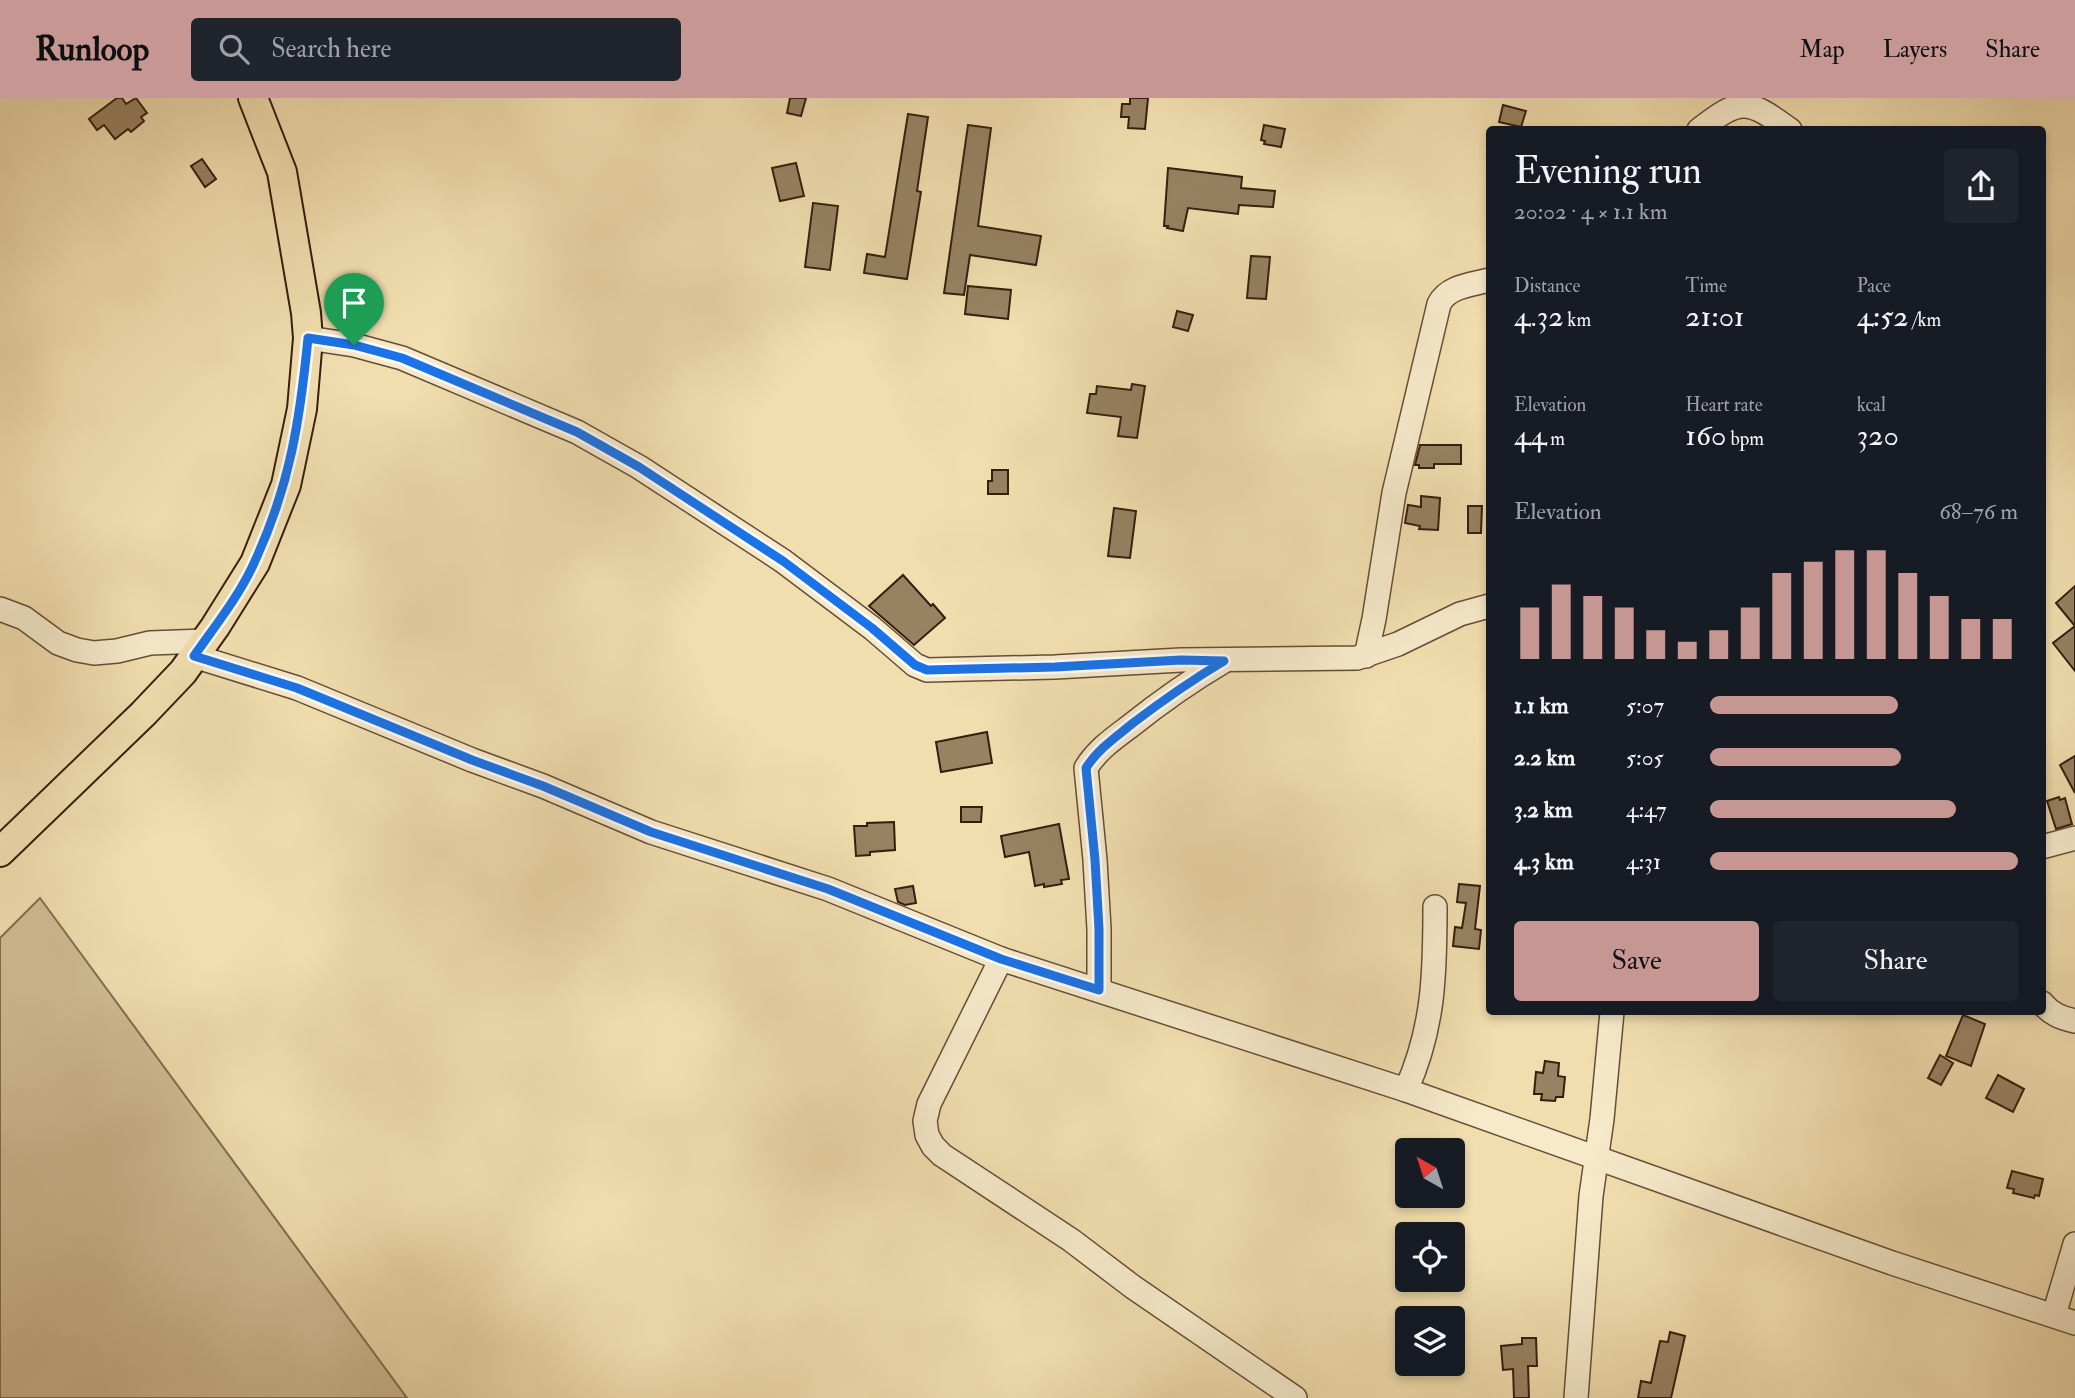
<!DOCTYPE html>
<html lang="en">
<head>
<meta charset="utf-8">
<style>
  body { margin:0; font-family:"IM FELL Double Pica",serif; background:#20242c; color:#f1f3f6; height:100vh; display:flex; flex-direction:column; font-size:26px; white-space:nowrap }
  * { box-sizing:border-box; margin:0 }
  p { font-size:23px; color:#9ea1a6 }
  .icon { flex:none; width:38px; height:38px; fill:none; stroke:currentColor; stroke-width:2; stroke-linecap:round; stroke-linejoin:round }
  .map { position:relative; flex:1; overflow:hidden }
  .drawer { position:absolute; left:1486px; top:28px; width:560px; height:889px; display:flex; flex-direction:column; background:#171b24; border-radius:7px; box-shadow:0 4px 10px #0003 }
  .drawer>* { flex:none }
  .needle { width:46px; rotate:321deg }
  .controls { position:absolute; left:1395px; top:1040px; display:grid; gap:14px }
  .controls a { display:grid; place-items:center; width:70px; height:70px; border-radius:7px; background:#171b24; box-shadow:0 4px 10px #0003; font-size:35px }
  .pin { position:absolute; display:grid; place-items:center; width:60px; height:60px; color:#fff; margin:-72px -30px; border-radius:50% 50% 50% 0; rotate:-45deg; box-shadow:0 0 7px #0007 }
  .pin .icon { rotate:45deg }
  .round { display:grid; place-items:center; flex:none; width:74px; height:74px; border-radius:7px; background:#20242c }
  .overview { display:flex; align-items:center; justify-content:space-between; height:119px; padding:0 28px }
  h1 { font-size:38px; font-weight:600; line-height:52px }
  .figures { display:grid; grid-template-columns:repeat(3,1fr); gap:10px; height:119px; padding:7px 28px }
  .figures div { display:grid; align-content:center }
  .figures b { font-size:30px; font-weight:600 }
  .figures small { font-size:19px; font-weight:400 }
  .figures p { font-size:19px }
  .chart { height:196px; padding:14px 28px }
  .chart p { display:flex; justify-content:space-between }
  .chart svg { width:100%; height:126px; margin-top:7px; stroke:#c59692; stroke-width:6 }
  .button { display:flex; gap:14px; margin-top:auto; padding:14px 28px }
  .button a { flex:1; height:80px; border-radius:7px; background:#c59692; color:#111; font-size:28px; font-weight:600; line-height:80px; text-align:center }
  .button a+a { background:#20242c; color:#f1f3f6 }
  ul { padding:0 28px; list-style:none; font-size:23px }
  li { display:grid; grid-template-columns:112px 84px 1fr; align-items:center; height:52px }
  li i { height:18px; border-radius:9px; background:#c59692 }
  header { display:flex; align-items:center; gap:42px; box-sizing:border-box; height:98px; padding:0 35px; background:#c59692; color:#111 }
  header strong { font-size:33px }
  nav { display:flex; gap:38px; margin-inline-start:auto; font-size:24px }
  .search { width:490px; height:63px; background:#20242c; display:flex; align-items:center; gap:18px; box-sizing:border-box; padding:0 24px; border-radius:7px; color:#9ea1a6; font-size:26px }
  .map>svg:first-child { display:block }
  .green { fill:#d1bd94; stroke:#846e52; stroke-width:2 }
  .building { fill:#978262; stroke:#361e0f; stroke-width:2 }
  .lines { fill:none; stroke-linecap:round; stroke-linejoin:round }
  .minor-casing { stroke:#654e37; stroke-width:26 }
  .major-casing { stroke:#361e0f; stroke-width:32 }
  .minor { stroke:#f6eacb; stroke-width:23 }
  .major { stroke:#f1deaf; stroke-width:28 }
  .route-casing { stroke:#fff; stroke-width:14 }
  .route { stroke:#1a73e8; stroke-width:9 }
</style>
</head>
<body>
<header>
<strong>Runloop</strong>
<div class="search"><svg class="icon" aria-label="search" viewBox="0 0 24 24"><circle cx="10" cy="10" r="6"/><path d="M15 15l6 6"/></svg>Search here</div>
<nav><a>Map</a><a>Layers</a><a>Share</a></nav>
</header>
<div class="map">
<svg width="2075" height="1300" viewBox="0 0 2075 1300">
  <rect width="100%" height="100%" fill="#f1deaf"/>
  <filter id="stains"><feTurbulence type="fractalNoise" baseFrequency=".00286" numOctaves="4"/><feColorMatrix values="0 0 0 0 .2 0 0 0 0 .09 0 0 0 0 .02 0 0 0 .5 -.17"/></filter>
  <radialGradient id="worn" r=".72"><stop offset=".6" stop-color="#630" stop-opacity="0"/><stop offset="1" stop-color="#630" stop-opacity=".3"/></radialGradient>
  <!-- green -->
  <polygon class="green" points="40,800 407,1300 0,1300 0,840"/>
  <!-- building -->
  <g class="building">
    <polygon points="117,0 122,0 126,6 136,0 147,15 141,19 144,23 131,34 128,31 115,41 104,27 97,32 89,21"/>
    <polygon points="790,0 806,0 801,18 787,15"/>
    <polygon points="1130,0 1148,0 1145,31 1128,30 1129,19 1121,19 1122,6 1130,6"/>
    <polygon points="1503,7 1526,13 1521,29 1499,24"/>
    <polygon points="908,16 928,19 917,93 921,94 907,181 864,175 867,156 885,159"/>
    <polygon points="968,27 991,30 978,128 1041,138 1036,167 970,157 964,197 944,195"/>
    <polygon points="1264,27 1285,31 1281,49 1264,46 1265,43 1261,42"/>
    <polygon points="202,61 216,81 205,89 191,68"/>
    <polygon points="796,65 804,98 780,103 772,70"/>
    <polygon points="1168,70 1242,79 1241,90 1275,93 1273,109 1239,107 1238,116 1188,110 1183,133 1167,130 1168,128 1164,128"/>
    <polygon points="813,105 838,108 830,172 805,169"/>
    <polygon points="1251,158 1270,159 1266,201 1247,200"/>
    <polygon points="968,188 1011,192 1008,221 965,216"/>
    <polygon points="1177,213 1193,217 1188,233 1173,229"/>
    <polygon points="1132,286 1145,288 1137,340 1118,338 1121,319 1087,315 1090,296 1096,296 1097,288 1131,292"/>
    <polygon points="1420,347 1461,347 1461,366 1434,366 1434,370 1419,370 1419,367 1415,367"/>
    <polygon points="992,372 1008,372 1008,396 988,396 988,383 992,383"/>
    <polygon points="1421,398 1440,400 1438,432 1419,431 1420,428 1405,425 1408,407 1421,409"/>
    <polygon points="1468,408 1482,408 1481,435 1468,435"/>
    <polygon points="1114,410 1136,413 1130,460 1108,458"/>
    <polygon points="903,477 931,508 933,506 945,520 914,547 869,508"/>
    <polygon points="2075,488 2075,573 2053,545 2075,528 2056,505"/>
    <polygon points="987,634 992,665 941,674 936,644"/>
    <polygon points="2075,658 2075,695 2060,667"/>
    <polygon points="2059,699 2060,702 2065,700 2072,726 2056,731 2047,703"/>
    <polygon points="961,709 982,709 981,724 961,724"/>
    <polygon points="894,724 895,752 870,754 870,757 856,758 854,728 867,728 867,725"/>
    <polygon points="1059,726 1069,781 1061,782 1062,786 1044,789 1044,786 1035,788 1029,754 1005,759 1001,738"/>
    <polygon points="1459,786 1480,788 1475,831 1481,832 1479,851 1453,848 1455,829 1462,830 1466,805 1457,804"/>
    <polygon points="913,788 916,805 905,807 898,804 895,791"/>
    <polygon points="1963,917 1985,926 1971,968 1946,958"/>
    <polygon points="1940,957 1953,965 1941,987 1928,980"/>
    <polygon points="1545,963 1559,965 1558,978 1565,979 1563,999 1556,999 1555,1003 1541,1002 1542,996 1534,996 1536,974 1543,975"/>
    <polygon points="1998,977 2024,991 2013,1014 1986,1000"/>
    <polygon points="2012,1073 2043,1081 2039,1098 2035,1097 2034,1100 2013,1095 2014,1091 2007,1090"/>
    <polygon points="1670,1234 1685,1238 1671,1300 1638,1300 1641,1283 1651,1285 1660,1243 1668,1244"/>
    <polygon points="1522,1240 1536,1240 1537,1268 1528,1268 1529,1300 1514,1300 1513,1271 1503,1272 1501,1248 1522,1246"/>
  </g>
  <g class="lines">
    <defs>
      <g id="minor">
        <path d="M1699 32C1740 0 1747 0 1790 32"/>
        <polyline points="308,240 354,247 402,260 577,334 639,369 783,463 872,530 915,567 927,572 1055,569 1181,562 1357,560 1398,546 1460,516 1489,508"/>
        <polyline points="0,511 24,520 58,545 77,552 94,555 117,553 150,545 204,543"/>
        <polyline points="194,558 297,590 472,662 543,688 651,734 828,791 1001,861 1406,992 1892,1165 2075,1225"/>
        <path d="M1366 558 1374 521 1394 395 1439 206C1448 188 1471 187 1489 182"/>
        <polyline points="2042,749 2075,740"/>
        <polyline points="1001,861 929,1006 925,1023 927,1037 933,1048 942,1057 1071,1142 1133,1189 1295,1300"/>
        <path d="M1099 892V831L1095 762 1086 670C1097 652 1113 641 1129 629 1159 605 1190 583 1224 563"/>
        <path d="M2042 905C2051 916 2061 920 2075 923"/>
        <path d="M1406 992C1434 930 1435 875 1435 809"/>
        <polyline points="2054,1217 2075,1146"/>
        <polyline points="1576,1300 1591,1098 1602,1021 1612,914"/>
      </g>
      <polyline id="major" points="0,754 143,616 183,574 215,529 255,465 286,387 302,311 308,240 306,215 282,74 253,0"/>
    </defs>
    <!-- minor casing -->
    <use href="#minor" class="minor-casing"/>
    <!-- major casing -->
    <use href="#major" class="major-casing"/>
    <!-- minor -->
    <use href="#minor" class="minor"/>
    <!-- major -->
    <use href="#major" class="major"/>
  </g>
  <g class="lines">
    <defs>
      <path id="route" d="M308 240 354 247 402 260 577 334 639 369 783 463 872 530 915 567 927 572 1055 569 1181 562 1224 563C1192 582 1162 603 1133 625 1116 639 1098 651 1086 670L1095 762 1099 831V892L1001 861 828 791 651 734 543 688 472 662 297 590 194 558C215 528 240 497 255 463 290 387 300 322 308 240Z"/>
    </defs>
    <!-- route casing -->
    <use href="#route" class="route-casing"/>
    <!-- route -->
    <use href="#route" class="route"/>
  </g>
  <rect width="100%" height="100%" filter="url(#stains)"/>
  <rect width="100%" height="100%" fill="url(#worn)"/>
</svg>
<div class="controls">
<a><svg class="needle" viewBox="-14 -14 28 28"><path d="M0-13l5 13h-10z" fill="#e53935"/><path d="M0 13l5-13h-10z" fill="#9ea1a6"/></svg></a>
<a><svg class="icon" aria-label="locate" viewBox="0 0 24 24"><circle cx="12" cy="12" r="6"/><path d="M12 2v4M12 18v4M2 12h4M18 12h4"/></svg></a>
<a><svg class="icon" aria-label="layers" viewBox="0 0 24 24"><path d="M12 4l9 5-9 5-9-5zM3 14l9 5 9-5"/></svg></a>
</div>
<div class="pin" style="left:354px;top:247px;background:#1e9e55"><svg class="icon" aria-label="arrive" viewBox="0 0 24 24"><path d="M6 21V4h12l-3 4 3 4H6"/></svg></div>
<section class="drawer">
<div class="overview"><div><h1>Evening run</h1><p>20:02 · 4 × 1.1 km</p></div><a class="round"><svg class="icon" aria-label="share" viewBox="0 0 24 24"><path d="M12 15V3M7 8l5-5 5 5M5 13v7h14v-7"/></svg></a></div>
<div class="figures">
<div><p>Distance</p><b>4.32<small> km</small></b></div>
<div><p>Time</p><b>21:01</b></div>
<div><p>Pace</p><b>4:52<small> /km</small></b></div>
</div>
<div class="figures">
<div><p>Elevation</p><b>44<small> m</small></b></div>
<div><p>Heart rate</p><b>160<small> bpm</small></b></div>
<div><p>kcal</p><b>320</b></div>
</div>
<div class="chart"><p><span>Elevation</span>68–76 m</p>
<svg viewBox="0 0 160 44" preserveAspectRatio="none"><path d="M5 44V26M15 44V18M25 44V22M35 44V26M45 44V34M55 44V38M65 44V34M75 44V26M85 44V14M95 44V10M105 44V6M115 44V6M125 44V14M135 44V22M145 44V30M155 44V30"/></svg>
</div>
<ul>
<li><b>1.1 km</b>5:07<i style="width:61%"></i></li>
<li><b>2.2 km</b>5:05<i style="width:62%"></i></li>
<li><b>3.2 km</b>4:47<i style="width:80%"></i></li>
<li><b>4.3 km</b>4:31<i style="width:100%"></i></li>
</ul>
<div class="button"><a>Save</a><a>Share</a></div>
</section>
</div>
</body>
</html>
